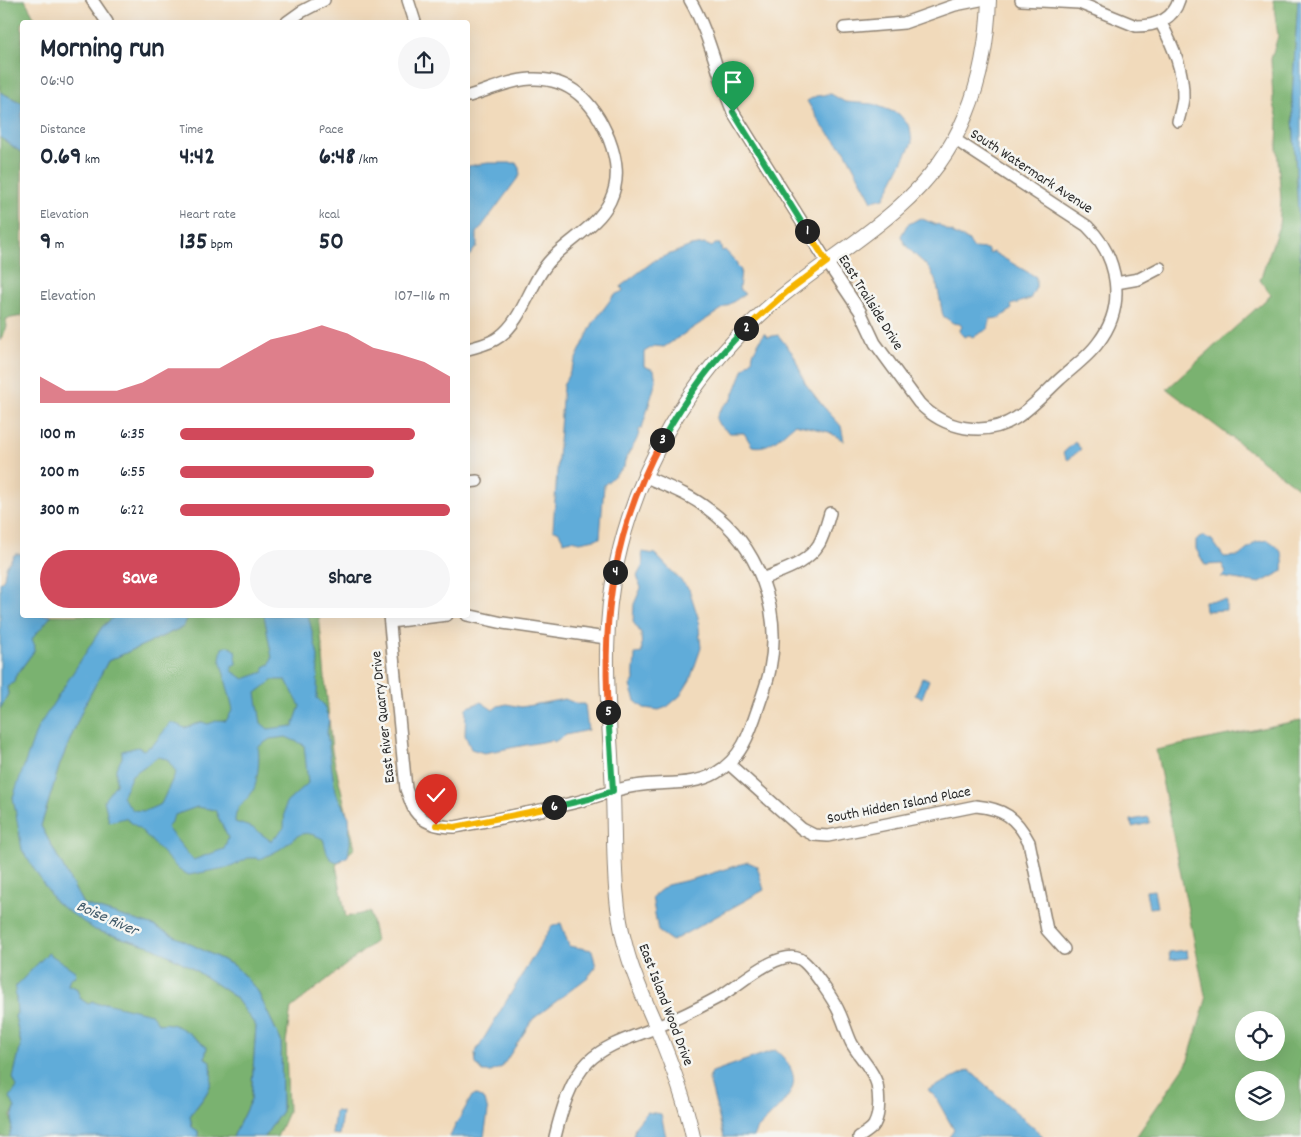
<!DOCTYPE html>
<html lang="en">
<head>
<meta charset="utf-8">
<style>
  body { margin:0; font-family:Dekko,sans-serif; background:#f6f6f7; color:#1f2937; height:100vh; display:flex; flex-direction:column; font-size:19px; white-space:nowrap }
  * { box-sizing:border-box; margin:0 }
  p { font-size:16px; color:#747a83 }
  .icon { flex:none; width:28px; height:28px; fill:none; stroke:currentColor; stroke-width:2; stroke-linecap:round; stroke-linejoin:round }
  .map { position:relative; flex:1; overflow:hidden }
  .panel { position:absolute; left:20px; top:20px; width:450px; height:598px; display:flex; flex-direction:column; background:#fff; border-radius:5px; box-shadow:0 5px 20px #0002 }
  .panel>* { flex:none }
  .buttons { position:absolute; left:1235px; top:1011px; display:grid; gap:10px }
  .buttons a { display:grid; place-items:center; width:50px; height:50px; border-radius:50%; background:#fff; box-shadow:0 5px 20px #0002; font-size:25px }
  .pin { position:absolute; display:grid; place-items:center; width:42px; height:42px; color:#fff; margin:-51px -21px; border-radius:50% 50% 50% 0; rotate:-45deg; box-shadow:0 0 5px #0007 }
  .pin .icon { rotate:45deg }
  .km { position:absolute; width:25px; height:25px; margin:-12px; border-radius:50%; background:#222; color:#fff; font-size:14px; line-height:25px; text-align:center }
  .round { display:grid; place-items:center; flex:none; width:52px; height:52px; border-radius:26px; background:#f6f6f7 }
  .summary { display:flex; align-items:center; justify-content:space-between; height:85px; padding:0 20px }
  h1 { font-size:28px; font-weight:700; line-height:38px }
  .stats { display:grid; grid-template-columns:repeat(3,1fr); gap:8px; height:85px; padding:5px 20px }
  .stats div { display:grid; align-content:center }
  .stats b { font-size:25px; font-weight:700 }
  .stats small { font-size:14px; font-weight:400 }
  .stats p { font-size:14px }
  .chart { height:140px; padding:10px 20px }
  .chart p { display:flex; justify-content:space-between }
  .chart svg { width:100%; height:90px; margin-top:5px; fill:#d1495b; opacity:.7 }
  .cta { display:flex; gap:10px; margin-top:auto; padding:10px 20px }
  .cta a { flex:1; height:58px; border-radius:30px; background:#d1495b; color:#fff; font-size:20px; font-weight:700; line-height:58px; text-align:center }
  .cta a+a { background:#f6f6f7; color:#1f2937 }
  ul { padding:0 20px; list-style:none; font-size:16px }
  li { display:grid; grid-template-columns:80px 60px 1fr; align-items:center; height:38px }
  li i { height:12px; border-radius:6px; background:#d1495b }
  .map>svg:first-child { display:block }
  .forest { fill:#7ab270; stroke:#526e4e; fill-rule:evenodd }
  .water { fill:#60acd9; stroke:#466c82; fill-rule:evenodd }
  .lines { fill:none; stroke-linecap:round; stroke-linejoin:round }
  .minor-casing { stroke:#8e8273; stroke-width:14 }
  .tertiary-casing { stroke:#8e8273; stroke-width:16 }
  .minor { stroke:#fff; stroke-width:11 }
  .tertiary { stroke:#fff; stroke-width:14 }
  .split-1-casing { stroke:#fff; stroke-width:10 }
  .split-2-casing { stroke:#fff; stroke-width:10 }
  .split-3-casing { stroke:#fff; stroke-width:10 }
  .split-4-casing { stroke:#fff; stroke-width:10 }
  .split-5-casing { stroke:#fff; stroke-width:10 }
  .split-6-casing { stroke:#fff; stroke-width:10 }
  .split-7-casing { stroke:#fff; stroke-width:10 }
  .split-1 { stroke:#22a559; stroke-width:6 }
  .split-2 { stroke:#f5b400; stroke-width:6 }
  .split-3 { stroke:#22a559; stroke-width:6 }
  .split-4 { stroke:#f0652b; stroke-width:6 }
  .split-5 { stroke:#f0652b; stroke-width:6 }
  .split-6 { stroke:#22a559; stroke-width:6 }
  .split-7 { stroke:#f5b400; stroke-width:6 }
  .labels { text-anchor:middle; dominant-baseline:central; stroke-width:5; stroke-linejoin:round; paint-order:stroke }
  .street-label { font-size:15px; fill:#2b2b2b; stroke:#f6f6f2 }
  .water-label { font-size:16px; font-style:italic; fill:#3e5868; stroke:#f6f6f2 }
</style>
</head>
<body>
<div class="map">
<svg width="1301" height="1137" viewBox="0 0 1301 1137">
  <rect width="100%" height="100%" fill="#f6f6f2"/>
  <filter id="ink" filterUnits="userSpaceOnUse"><feTurbulence type="fractalNoise" baseFrequency=".02" numOctaves="2"/><feDisplacementMap in="SourceGraphic" scale="10" xChannelSelector="R" yChannelSelector="G"/><feConvolveMatrix kernelMatrix="1 2 1 2 8 2 1 2 1" color-interpolation-filters="sRGB"/></filter>
  <filter id="wash" filterUnits="userSpaceOnUse"><feTurbulence type="fractalNoise" baseFrequency=".0096" numOctaves="4" result="noise"/><feDisplacementMap in="SourceGraphic" scale="20" xChannelSelector="R" yChannelSelector="G"/><feGaussianBlur stdDeviation="1.12" result="paint"/><feColorMatrix in="noise" values="0 0 0 0 0 0 0 0 0 0 0 0 0 0 0 0 0 1.4 0 .05"/><feComposite in="paint" operator="in"/></filter>
  <g filter="url(#wash)">
    <rect width="100%" height="100%" fill="#f1dabb"/>
    <!-- forest -->
    <g class="forest">
      <polygon points="0,0 25,0 37,22 22,22 22,103 0,92"/>
      <polygon points="1273,0 1298,0 1292,98 1301,270 1301,490 1167,389 1271,295 1260,280 1279,226 1281,199 1277,147 1278,119 1273,100 1271,59 1278,36"/>
      <polygon points="0,137 22,153 22,316 6,319 7,327 0,341"/>
      <path d="M52 615H116L102 627 72 677 13 797 95 930 153 947 189 966 235 997 256 1026 251 1099 233 1137H198V1131L192 1127 190 1116C205 1095 216 1088 210 1061L159 1024 105 1003 98 1004 92 1001 88 1004 81 999 76 988 68 985 70 978 15 987 17 1013 15 1016 21 1044 13 1078 18 1087 15 1108 11 1116 12 1131 9 1137H0V709L8 694 7 687 14 681 15 677 34 651 31 639Z"/>
      <polygon points="189,615 319,615 332,751 355,848 336,865 346,917 370,912 376,941 291,1008 286,1042 288,1112 277,1137 264,1137 282,1111 281,1041 257,990 235,966 154,926 83,904 41,826 60,764 84,706 108,661 183,627"/>
      <path d="M1301 720V1137H1136L1187 1063 1206 1000 1156 750ZM1244 1020H1276V1052H1244ZM1244 1080H1276V1112H1244Z"/>
    </g>
    <!-- water -->
    <g class="water">
      <polygon points="1298,0 1301,0 1301,270 1292,98"/>
      <polygon points="0,92 22,103 22,153 0,137"/>
      <polygon points="831,94 845,102 873,104 899,114 910,127 912,143 884,198 872,201 845,151 822,126 807,101 816,96"/>
      <polygon points="488,163 516,163 519,168 520,175 477,233 477,246 468,258 468,166"/>
      <path d="M920 218 937 225 938 224 948 231 953 232V234L968 240 973 248 987 249 990 254 993 252 1036 277V287L1030 299 1011 305 1012 309 1000 318 990 319 988 329 973 337 969 335 964 337 959 331 962 327 960 324 953 323 943 316C939 298 939 279 926 265 916 255 906 249 901 236L907 225Z"/>
      <path d="M705 244 712 247 715 244H720L722 251 725 250 737 263V266L741 270 739 289 745 294 664 347 654 346 644 352V366L654 370 656 381 642 428 639 430C639 444 624 453 624 467L604 485 600 538 580 542 571 540 564 542 559 532 553 529 563 386 593 323 614 295 623 291 621 286 655 260 691 246Z"/>
      <path d="M764 333 768 337 778 335 794 355 805 383 822 405 841 426 844 441 829 432 795 424C781 435 770 450 752 446L744 433H730L719 425 716 419C719 411 723 404 731 401L744 368 752 360 753 353Z"/>
      <polygon points="1075,442 1081,449 1068,460 1063,453"/>
      <path d="M1203 536 1212 540 1224 557 1239 556 1256 542 1268 540C1282 549 1284 554 1283 571L1260 583 1221 577 1226 572 1222 564 1205 565 1196 549V540Z"/>
      <path d="M642 552 655 554 689 589 698 617 701 648 690 680 680 696 667 707 659 710 644 708 635 701 630 686 634 680C633 671 635 664 635 654L642 653 641 633 633 622 634 604 641 588 637 576 643 565Z"/>
      <polygon points="15,554 22,554 22,615 52,615 32,639 35,646 34,651 15,677 14,681 7,687 8,694 0,709 0,583 4,578 6,567"/>
      <polygon points="1226,600 1226,610 1205,611 1204,601"/>
      <polygon points="116,615 189,615 183,627 108,661 84,706 60,764 41,826 83,904 154,926 235,966 257,990 281,1041 282,1111 264,1137 233,1137 251,1099 256,1026 235,997 189,966 153,947 95,930 55,902 22,850 13,797 37,729 102,627"/>
      <path d="M264 615H308L318 656 317 698 323 704 329 719 327 732 335 792 349 817 350 842 348 856 338 862C326 860 327 850 323 839 305 830 301 832 287 844 279 851 268 855 259 860L257 858H248L231 867 189 875 179 870 140 829 125 818 109 822 104 800 116 784V768L122 758V751L138 747 143 750 153 745 171 722 185 728 202 722 208 724 219 720 226 721 233 709 220 659 222 648 229 646 235 651 237 663 232 666V671L244 679 264 672V667L270 664 272 658ZM273 680H286L300 706 293 726 268 729 261 723 256 693ZM286 737 304 745 308 783 285 804 284 828 271 841 253 828 235 822C235 802 250 802 255 786 258 775 260 758 258 747L270 739ZM158 757 167 759 176 772 161 804 145 811 133 810 122 797 132 775ZM197 807 215 810 228 838 224 849 193 860 167 828 175 815Z"/>
      <polygon points="922,678 929,680 922,698 915,695"/>
      <polygon points="565,699 577,704 585,704 588,730 566,735 554,742 552,740 484,753 471,749 465,735 466,708 481,702 493,710 498,706 507,704 521,707"/>
      <polygon points="1149,817 1150,823 1132,827 1131,820"/>
      <polygon points="748,862 757,866 764,890 672,941 658,931 652,897 667,885 693,879"/>
      <polygon points="1154,890 1157,907 1149,908 1146,891"/>
      <polygon points="561,923 569,946 592,950 596,967 588,977 533,1019 502,1067 491,1072 483,1072 476,1064 475,1053 551,927"/>
      <polygon points="1187,950 1188,958 1170,960 1169,952"/>
      <path d="M48 953 75 971 76 976 70 978 68 985 76 988 81 999 88 1004 92 1001 98 1004 105 1003 151 1014 159 1024C177 1020 193 1037 207 1047L205 1058 210 1061C216 1089 205 1094 190 1116L192 1127 198 1131V1137H9C13 1128 11 1118 15 1108L10 1097 17 1087 13 1078 21 1044 15 1016 17 1013 15 987Z"/>
      <path d="M775 1050C786 1058 798 1074 792 1089 789 1099 765 1121 756 1130L753 1137H724L709 1079 712 1072Z"/>
      <polygon points="969,1070 1044,1137 949,1137 954,1130 936,1098 928,1090"/>
      <polygon points="477,1095 485,1100 488,1112 484,1137 449,1137 472,1096"/>
      <polygon points="335,1111 342,1112 339,1135 332,1134"/>
      <polygon points="647,1112 661,1114 666,1137 633,1137 635,1127"/>
    </g>
  </g>
  <g filter="url(#ink)">
    <g class="lines">
      <defs>
        <g id="minor">
          <polyline points="92,0 107,22"/>
          <polyline points="408,0 415,22"/>
          <path d="M690 0C710 34 717 75 733 112L827 262 860 311 875 343 919 403C944 429 984 438 1016 418 1032 408 1045 393 1059 380 1072 368 1088 357 1098 343 1127 306 1119 257 1087 226L954 139"/>
          <path d="M1021 0 1079 3 1136 26C1155 26 1173 20 1179 0"/>
          <polyline points="287,22 301,12 324,0"/>
          <path d="M1161 23C1173 46 1184 71 1183 98 1182 106 1180 114 1178 121"/>
          <polyline points="844,28 904,23 955,5 980,0"/>
          <polyline points="1116,283 1139,279 1160,268"/>
          <path d="M468 349C478 346 490 344 499 337 520 322 528 292 542 271 560 243 596 230 610 201 620 180 617 160 609 139 595 104 572 77 531 79 510 80 489 90 469 96"/>
          <polyline points="468,482 477,481"/>
          <path d="M762 579C783 570 807 564 819 544 824 535 827 523 830 513"/>
          <path d="M389 615 406 789C409 796 411 805 415 811 424 824 441 827 455 827 495 819 536 812 577 802 596 797 615 789 635 786 661 781 692 787 716 773 742 758 750 732 759 705 763 693 768 681 770 669 782 609 758 545 708 509 689 494 666 486 644 476"/>
          <polyline points="467,615 503,623 606,638"/>
          <polyline points="390,622 447,615"/>
          <path d="M729 764 802 829 814 835 828 836 976 806C1004 809 1016 817 1029 842L1047 930 1064 949"/>
          <path d="M555 1137C561 1112 570 1080 588 1062 606 1044 633 1037 655 1028 676 1019 697 1009 717 998 736 988 778 948 800 959 811 965 835 1002 840 1014 844 1023 847 1033 851 1042 858 1056 873 1069 877 1084 879 1096 880 1114 874 1125 871 1130 864 1134 859 1137"/>
        </g>
        <path id="tertiary" d="M693 1137C685 1099 671 1062 656 1026 645 1000 633 976 626 948 612 899 615 845 613 794 610 716 599 639 617 562 638 466 689 380 761 314 804 274 856 246 899 207 962 152 986 82 989 0"/>
      </defs>
      <!-- minor casing -->
      <use href="#minor" class="minor-casing"/>
      <!-- tertiary casing -->
      <use href="#tertiary" class="tertiary-casing"/>
      <!-- minor -->
      <use href="#minor" class="minor"/>
      <!-- tertiary -->
      <use href="#tertiary" class="tertiary"/>
    </g>
  </g>
  <g class="lines" filter="url(#ink)">
    <defs>
      <polyline id="split-1" points="733,112 807,231"/>
      <polyline id="split-2" points="746,328 788,291 827,262 807,231"/>
      <path id="split-3" d="M662 440C685 399 713 360 746 328"/>
      <path id="split-4" d="M615 572C623 526 640 481 662 440"/>
      <path id="split-5" d="M608 712C605 664 606 618 615 572"/>
      <polyline id="split-6" points="554,807 589,799 613,791 608,712"/>
      <polyline id="split-7" points="436,825 455,827 554,807"/>
    </defs>
    <!-- split-1 casing -->
    <use href="#split-1" class="split-1-casing"/>
    <!-- split-2 casing -->
    <use href="#split-2" class="split-2-casing"/>
    <!-- split-3 casing -->
    <use href="#split-3" class="split-3-casing"/>
    <!-- split-4 casing -->
    <use href="#split-4" class="split-4-casing"/>
    <!-- split-5 casing -->
    <use href="#split-5" class="split-5-casing"/>
    <!-- split-6 casing -->
    <use href="#split-6" class="split-6-casing"/>
    <!-- split-7 casing -->
    <use href="#split-7" class="split-7-casing"/>
    <!-- split-1 -->
    <use href="#split-1" class="split-1"/>
    <!-- split-2 -->
    <use href="#split-2" class="split-2"/>
    <!-- split-3 -->
    <use href="#split-3" class="split-3"/>
    <!-- split-4 -->
    <use href="#split-4" class="split-4"/>
    <!-- split-5 -->
    <use href="#split-5" class="split-5"/>
    <!-- split-6 -->
    <use href="#split-6" class="split-6"/>
    <!-- split-7 -->
    <use href="#split-7" class="split-7"/>
  </g>
  <g class="labels">
    <!-- street labels -->
    <g class="street-label">
      <text transform="translate(1031 172) rotate(33)">South Watermark Avenue</text>
      <text transform="translate(870 303) rotate(58)">East Trailside Drive</text>
      <text transform="translate(384 717) rotate(-96)">East River Quarry Drive</text>
      <text transform="translate(899 806) rotate(-11)">South Hidden Island Place</text>
      <text transform="translate(665 1005) rotate(69)">East Island Wood Drive</text>
    </g>
    <!-- water labels -->
    <g class="water-label">
      <text transform="translate(107 919) rotate(24)">Boise River</text>
    </g>
  </g>
</svg>
<div class="buttons">
<a><svg class="icon" aria-label="locate" viewBox="0 0 24 24"><circle cx="12" cy="12" r="6"/><path d="M12 2v4M12 18v4M2 12h4M18 12h4"/></svg></a>
<a><svg class="icon" aria-label="layers" viewBox="0 0 24 24"><path d="M12 4l9 5-9 5-9-5zM3 14l9 5 9-5"/></svg></a>
</div>
<div class="pin" style="left:733px;top:112px;background:#1e9e55"><svg class="icon" aria-label="arrive" viewBox="0 0 24 24"><path d="M6 21V4h12l-3 4 3 4H6"/></svg></div>
<div class="pin" style="left:436px;top:825px;background:#d93025"><svg class="icon" aria-label="check" viewBox="0 0 24 24"><path d="M5 12l5 5 9-10"/></svg></div>
<b class="km" style="left:807px;top:231px">1</b>
<b class="km" style="left:746px;top:328px">2</b>
<b class="km" style="left:662px;top:440px">3</b>
<b class="km" style="left:615px;top:572px">4</b>
<b class="km" style="left:608px;top:712px">5</b>
<b class="km" style="left:554px;top:807px">6</b>
<section class="panel">
<div class="summary"><div><h1>Morning run</h1><p>06:40</p></div><a class="round"><svg class="icon" aria-label="share" viewBox="0 0 24 24"><path d="M12 15V3M7 8l5-5 5 5M5 13v7h14v-7"/></svg></a></div>
<div class="stats">
<div><p>Distance</p><b>0.69<small> km</small></b></div>
<div><p>Time</p><b>4:42</b></div>
<div><p>Pace</p><b>6:48<small> /km</small></b></div>
</div>
<div class="stats">
<div><p>Elevation</p><b>9<small> m</small></b></div>
<div><p>Heart rate</p><b>135<small> bpm</small></b></div>
<div><p>kcal</p><b>50</b></div>
</div>
<div class="chart"><p><span>Elevation</span>107–116 m</p>
<svg viewBox="0 0 160 44" preserveAspectRatio="none"><path d="M0 44V31L10 38L20 38L30 38L40 34L50 27L60 27L70 27L80 20L90 13L100 10L110 6L120 10L130 17L140 20L150 24L160 31V44z"/></svg>
</div>
<ul>
<li><b>100 m</b>6:35<i style="width:87%"></i></li>
<li><b>200 m</b>6:55<i style="width:72%"></i></li>
<li><b>300 m</b>6:22<i style="width:100%"></i></li>
</ul>
<div class="cta"><a>Save</a><a>Share</a></div>
</section>
</div>
</body>
</html>
